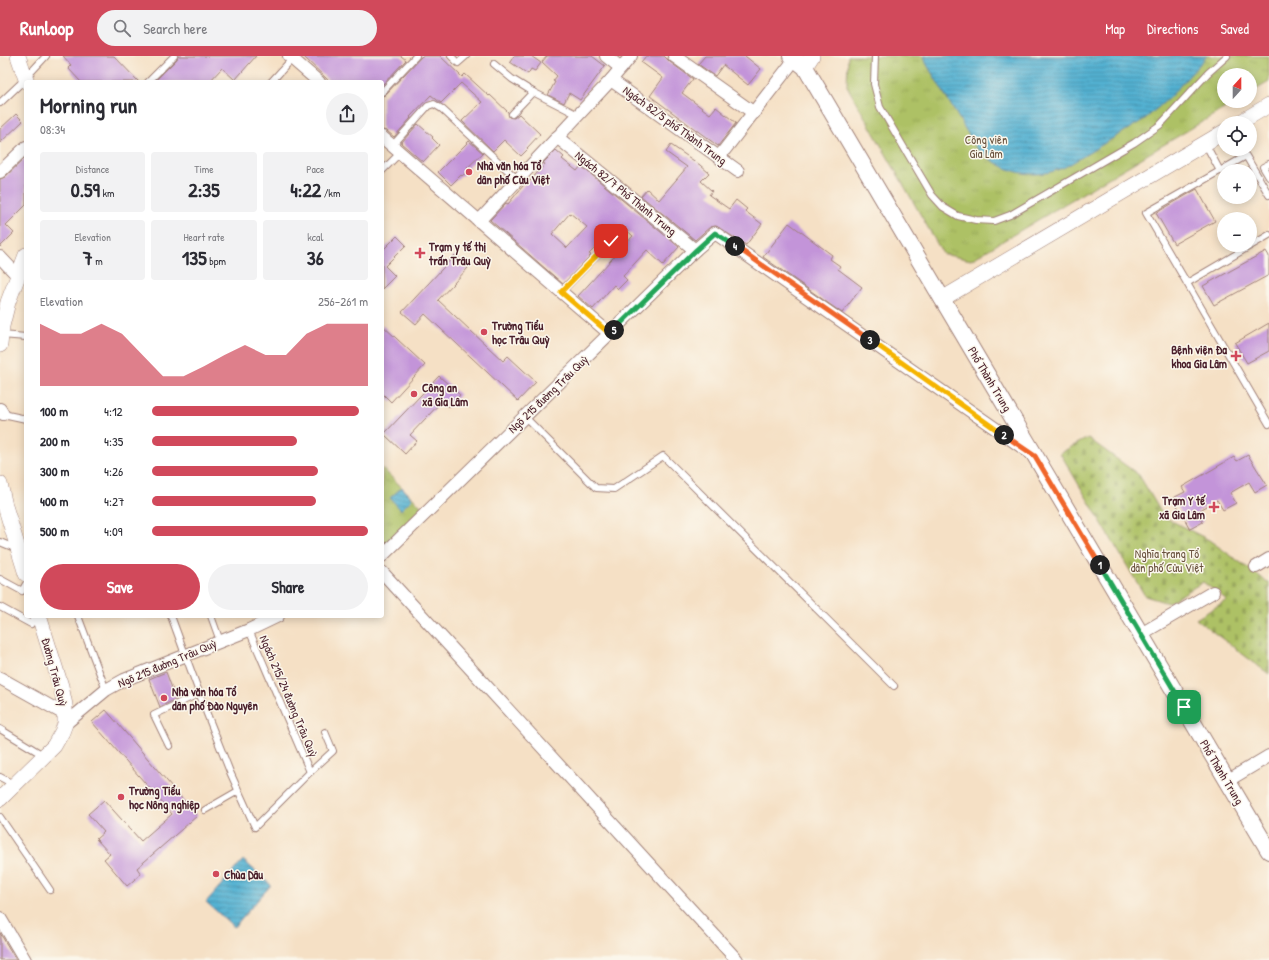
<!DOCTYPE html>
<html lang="en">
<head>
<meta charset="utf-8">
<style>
  body { margin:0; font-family:"Patrick Hand",sans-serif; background:#f2f2f3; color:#2b2b33; height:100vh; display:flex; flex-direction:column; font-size:15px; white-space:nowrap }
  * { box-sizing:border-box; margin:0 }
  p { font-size:13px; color:#7c7c81 }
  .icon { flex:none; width:22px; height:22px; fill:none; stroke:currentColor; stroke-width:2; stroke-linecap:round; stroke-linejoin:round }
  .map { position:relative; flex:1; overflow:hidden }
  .panel { position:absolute; left:24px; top:24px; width:360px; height:538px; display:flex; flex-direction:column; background:#fff; border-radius:4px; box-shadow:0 2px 10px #0003 }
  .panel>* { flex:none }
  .needle { width:26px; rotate:21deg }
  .fabs { position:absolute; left:1217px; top:12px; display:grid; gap:8px }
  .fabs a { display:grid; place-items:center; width:40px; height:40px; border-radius:50%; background:#fff; box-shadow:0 2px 10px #0003; font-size:20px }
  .pin { position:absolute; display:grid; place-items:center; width:34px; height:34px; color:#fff; margin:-17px; border-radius:8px; box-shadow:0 2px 6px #0006 }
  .km { position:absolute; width:20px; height:20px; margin:-10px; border-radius:50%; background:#222; color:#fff; font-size:11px; line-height:20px; text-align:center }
  .round { display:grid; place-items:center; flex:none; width:42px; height:42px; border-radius:21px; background:#f2f2f3 }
  .head { display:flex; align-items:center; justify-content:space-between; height:68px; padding:0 16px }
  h1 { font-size:22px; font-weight:800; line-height:30px }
  .metrics { display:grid; grid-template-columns:repeat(3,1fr); gap:6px; height:68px; padding:4px 16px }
  .metrics div { display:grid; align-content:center; border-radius:4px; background:#f2f2f3; text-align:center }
  .metrics b { font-size:20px; font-weight:800 }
  .metrics small { font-size:11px; font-weight:400 }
  .metrics p { font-size:11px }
  .chart { height:112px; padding:8px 16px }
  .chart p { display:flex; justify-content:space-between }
  .chart svg { width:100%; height:72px; margin-top:4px; fill:#d1495b; opacity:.7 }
  .primary-button { display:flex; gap:8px; margin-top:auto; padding:8px 16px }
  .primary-button a { flex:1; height:46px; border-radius:24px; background:#d1495b; color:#fff; font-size:16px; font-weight:800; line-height:46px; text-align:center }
  .primary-button a+a { background:#f2f2f3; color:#2b2b33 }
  ul { padding:0 16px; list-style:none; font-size:13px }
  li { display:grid; grid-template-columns:64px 48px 1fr; align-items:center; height:30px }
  li i { height:10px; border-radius:5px; background:#d1495b }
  header { display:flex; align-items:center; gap:24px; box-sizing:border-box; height:56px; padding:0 20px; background:#d1495b; color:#fff }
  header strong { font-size:19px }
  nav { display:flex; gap:22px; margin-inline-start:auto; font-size:14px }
  .search { width:280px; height:36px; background:#f2f2f3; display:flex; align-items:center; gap:10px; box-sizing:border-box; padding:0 14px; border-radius:22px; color:#7c7c81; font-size:15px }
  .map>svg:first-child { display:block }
  .cemetery { fill:url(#cemetery-stones); stroke:#7c7048 }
  .park { fill:url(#park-tufts); stroke:#7c7048 }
  .water { fill:url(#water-rules); stroke:#4e687e }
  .building { fill:#c394d9; fill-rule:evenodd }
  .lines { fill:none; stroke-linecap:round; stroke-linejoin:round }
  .service-casing { stroke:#a08078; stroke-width:8 }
  .minor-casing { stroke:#a08078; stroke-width:14 }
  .tertiary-casing { stroke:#a08078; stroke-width:16 }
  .secondary-casing { stroke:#a08078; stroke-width:18 }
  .service { stroke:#fff; stroke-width:6 }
  .minor { stroke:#fff; stroke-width:12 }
  .tertiary { stroke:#fff; stroke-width:15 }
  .secondary { stroke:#fff; stroke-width:16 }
  .split-1-casing { stroke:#fff; stroke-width:8 }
  .split-2-casing { stroke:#fff; stroke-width:8 }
  .split-3-casing { stroke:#fff; stroke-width:8 }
  .split-4-casing { stroke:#fff; stroke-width:8 }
  .split-5-casing { stroke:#fff; stroke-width:8 }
  .split-6-casing { stroke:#fff; stroke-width:8 }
  .split-1 { stroke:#22a559; stroke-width:5 }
  .split-2 { stroke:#f0652b; stroke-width:5 }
  .split-3 { stroke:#f5b400; stroke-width:5 }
  .split-4 { stroke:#f0652b; stroke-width:5 }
  .split-5 { stroke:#22a559; stroke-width:5 }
  .split-6 { stroke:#f5b400; stroke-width:5 }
  .poi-dot { fill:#d1495b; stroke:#fbf7ec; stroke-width:1.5 }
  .labels { text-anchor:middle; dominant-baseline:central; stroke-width:3; stroke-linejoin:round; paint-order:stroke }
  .street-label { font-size:12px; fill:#4a1f2b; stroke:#fbf7ec }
  .park-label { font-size:12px; fill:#68503c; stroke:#fbf7ec }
  .poi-label { font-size:12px; font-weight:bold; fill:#4a1f2b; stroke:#fbf7ec; text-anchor:start }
</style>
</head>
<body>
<header>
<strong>Runloop</strong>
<div class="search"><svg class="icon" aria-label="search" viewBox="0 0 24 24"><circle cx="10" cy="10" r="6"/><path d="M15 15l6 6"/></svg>Search here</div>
<nav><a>Map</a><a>Directions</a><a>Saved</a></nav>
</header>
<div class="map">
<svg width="1269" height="904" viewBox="0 0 1269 904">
  <defs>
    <pattern id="cemetery-stones" width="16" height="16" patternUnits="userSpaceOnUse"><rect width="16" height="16" fill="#adc165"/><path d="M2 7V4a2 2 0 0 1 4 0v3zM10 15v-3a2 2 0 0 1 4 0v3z" fill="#96a558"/></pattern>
    <pattern id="park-tufts" width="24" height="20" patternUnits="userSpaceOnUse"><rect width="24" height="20" fill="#adc165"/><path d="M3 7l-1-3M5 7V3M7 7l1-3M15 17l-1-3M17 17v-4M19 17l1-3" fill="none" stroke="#96a558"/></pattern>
    <pattern id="water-rules" width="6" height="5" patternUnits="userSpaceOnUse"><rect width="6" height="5" fill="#53b1d1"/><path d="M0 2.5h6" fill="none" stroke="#478faa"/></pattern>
  </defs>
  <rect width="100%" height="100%" fill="#fbf7ec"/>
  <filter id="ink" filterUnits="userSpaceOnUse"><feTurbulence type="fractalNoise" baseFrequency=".025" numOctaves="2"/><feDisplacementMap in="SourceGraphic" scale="8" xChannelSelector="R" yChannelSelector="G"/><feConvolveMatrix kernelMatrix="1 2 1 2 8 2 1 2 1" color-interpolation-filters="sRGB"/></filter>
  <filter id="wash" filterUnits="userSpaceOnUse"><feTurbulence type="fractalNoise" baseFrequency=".012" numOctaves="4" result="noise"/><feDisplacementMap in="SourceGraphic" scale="16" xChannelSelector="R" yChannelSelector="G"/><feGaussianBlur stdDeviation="0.9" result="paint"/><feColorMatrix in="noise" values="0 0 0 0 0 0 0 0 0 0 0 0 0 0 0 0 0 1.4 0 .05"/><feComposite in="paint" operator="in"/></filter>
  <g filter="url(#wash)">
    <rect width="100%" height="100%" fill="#f5e0c5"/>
    <!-- cemetery -->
    <polygon class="cemetery" points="1088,382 1139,419 1164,461 1209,484 1269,527 1269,618 1196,563 1227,544 1203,526 1168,547 1145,540 1060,397"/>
    <!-- park -->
    <g class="park">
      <polygon points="848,0 1269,0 1269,26 1250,37 1250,19 1224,19 1224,45 1237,45 971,204 943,198 847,30"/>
      <polygon points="382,412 422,451 382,491"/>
    </g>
    <!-- water -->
    <g class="water">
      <path d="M924 0H1207L1170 41 1145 63 1067 110C1033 126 1005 117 977 93L926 7Z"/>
      <polygon points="402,431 412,443 401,454 390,442"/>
      <polygon points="243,804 271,829 234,871 206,846"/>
    </g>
    <g id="blocks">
      <!-- building -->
      <g class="building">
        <polygon points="63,0 114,0 139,26 81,26 68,12 71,9"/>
        <polygon points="178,0 256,0 235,24 222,12 209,26 154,26 177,3"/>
        <polygon points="303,0 401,0 406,4 382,29 382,26 330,26"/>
        <polygon points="422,0 440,0 462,21 465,18 489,40 490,39 508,56 509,61 514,62 519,58 540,78 527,92 528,93 521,100 504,84 493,95 462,65 482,46 461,27 441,47 431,39 410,61 411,62 394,81 387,75 382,74 382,40 385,39"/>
        <polygon points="514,0 531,0 541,7 535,15 531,13 528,18 510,6"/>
        <polygon points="547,0 592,0 605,10 580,44 569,37 564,47 548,39 555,26 553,25 557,20 542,6"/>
        <polygon points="646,0 664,0 670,6 693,23 682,37 710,58 716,51 736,67 718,90 650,40 663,22 641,6"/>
        <polygon points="705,0 745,0 761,13 748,29 723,9 715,20 698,8"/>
        <polygon points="16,58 23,65 0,87 0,73"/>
        <polygon points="418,68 433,81 432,82 439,89 423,106 401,87"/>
        <polygon points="469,85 483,97 467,112 469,114 462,120 461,119 451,129 438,116"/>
        <polygon points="671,89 700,109 709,117 701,125 712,135 709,139 729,153 736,144 747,153 745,155 762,168 746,189 716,170 710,171 695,184 641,140 647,133 659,144 687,111 666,96"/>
        <path d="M556 94 564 101 562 103 577 115 581 110 679 191 663 209 647 194 623 220 627 224 618 233 614 229 593 253 578 240 633 180 622 170 612 181 608 182 606 181 589 198 591 199 563 228 490 164 506 147 508 148 528 124 530 125 545 108 543 107ZM570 157 587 171 567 192 552 178Z"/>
        <polygon points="26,101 26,149 6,169 14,177 0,191 0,123 5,121"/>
        <polygon points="1197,133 1215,165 1174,188 1156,157"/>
        <polygon points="789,167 832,199 830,203 840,210 838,213 862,231 842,257 763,201"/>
        <polygon points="397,180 406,189 385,210 395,220 382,233 382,195"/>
        <polygon points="1266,195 1269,200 1269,219 1214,249 1203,230"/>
        <polygon points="455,199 468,212 438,244 503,305 508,300 536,326 518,345 425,258 416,268 402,256"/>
        <polygon points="1269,267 1269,295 1247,307 1235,287"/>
        <polygon points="382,269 425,309 391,346 382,337"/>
        <polygon points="439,320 460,339 449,351 442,345 410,379 417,385 405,398 384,378"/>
        <polygon points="1248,399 1267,429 1255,436 1249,426 1230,437 1236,447 1223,454 1217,444 1197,456 1203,466 1190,473 1173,442 1185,436 1182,431 1234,401 1237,405"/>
        <polygon points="166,616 176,643 160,651 149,623"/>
        <polygon points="106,654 197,760 137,812 141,818 127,830 104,803 110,798 96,783 104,776 88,758 104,744 141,785 172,758 92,666"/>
        <polygon points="0,877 16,904 0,904"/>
      </g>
    </g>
  </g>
  <g filter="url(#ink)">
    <use href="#blocks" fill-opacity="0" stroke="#a08078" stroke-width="1"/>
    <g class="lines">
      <defs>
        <g id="service">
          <polyline points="451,0 458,7 466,0"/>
          <polyline points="875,0 874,28 880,51 932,139 943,151 958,160 976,164 994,165 1010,159 1134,87 1160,69 1208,17 1227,0"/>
          <polyline points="494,8 512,23 533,36 578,59"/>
          <polyline points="148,26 174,0"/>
          <polyline points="271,26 293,2"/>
          <polyline points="382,36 416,0"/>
          <polyline points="0,47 19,29 46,0"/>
          <polyline points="512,58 533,36"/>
          <polyline points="1205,87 1220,115"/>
          <polyline points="392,90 428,50 434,48 442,53 517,123"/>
          <polyline points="1269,108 1263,111 1269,121"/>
          <polyline points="382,115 400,97"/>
          <polyline points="1269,139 1246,100 1146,157 1269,368"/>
          <polyline points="1187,227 1269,179"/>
          <polyline points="561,236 611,185"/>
          <polyline points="2,279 26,281"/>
          <polyline points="3,358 26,363"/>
          <polyline points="525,361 596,432 614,433 663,400 894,630"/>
          <polyline points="0,486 17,493"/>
          <polyline points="0,523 22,535 26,528"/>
          <polyline points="0,551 31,568 35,560"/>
          <polyline points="78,560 106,634"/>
          <polyline points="171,560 207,658 230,716 255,771 310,716 333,695 325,676"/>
          <polyline points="211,560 220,585"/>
          <polyline points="249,574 310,716"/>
          <polyline points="0,673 38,696 44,700"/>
          <polyline points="169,690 154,659 200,637"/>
          <polyline points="0,721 15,729"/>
          <polyline points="205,754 238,735"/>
          <polyline points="0,761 50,834"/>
        </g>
        <g id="minor">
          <polyline points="289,0 319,26"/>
          <polyline points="606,0 621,12"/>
          <polyline points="674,0 754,57"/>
          <polyline points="611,24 738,115"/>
          <polyline points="382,81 610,278"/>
          <polyline points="557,81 695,194"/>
          <polyline points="719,101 795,3"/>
          <polyline points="0,116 26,91"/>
          <polyline points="479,165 611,24 631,0"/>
          <polyline points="0,201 18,220"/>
          <polyline points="0,353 3,358"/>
          <polyline points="382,500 695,194 715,177 1032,398"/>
          <polyline points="1256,511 1269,503"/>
          <polyline points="382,516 737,904"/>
          <polyline points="1141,578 1213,536"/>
          <polyline points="0,622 66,659"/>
          <polyline points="65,668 106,634 124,624 249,574 278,560"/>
          <polyline points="1227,725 1269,700"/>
          <polyline points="0,862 25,904"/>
        </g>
        <g id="tertiary">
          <polyline points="18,0 27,26"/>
          <polyline points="805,11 812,0"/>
          <polyline points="1239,67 1269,49"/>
          <polyline points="942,243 1224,76"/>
          <polyline points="0,289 2,270 8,246 26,199"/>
          <polyline points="0,428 5,450 26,518"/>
          <polyline points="0,743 54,690 62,676 65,668 65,649 61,630 39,560"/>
        </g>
        <polyline id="secondary" points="791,0 805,11 1269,795"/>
      </defs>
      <!-- service casing -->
      <use href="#service" class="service-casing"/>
      <!-- minor casing -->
      <use href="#minor" class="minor-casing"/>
      <!-- tertiary casing -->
      <use href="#tertiary" class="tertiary-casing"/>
      <!-- secondary casing -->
      <use href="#secondary" class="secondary-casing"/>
      <!-- service -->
      <use href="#service" class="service"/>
      <!-- minor -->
      <use href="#minor" class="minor"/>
      <!-- tertiary -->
      <use href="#tertiary" class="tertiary"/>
      <!-- secondary -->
      <use href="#secondary" class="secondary"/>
    </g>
  </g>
  <g class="lines" filter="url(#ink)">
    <defs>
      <polyline id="split-1" points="1100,509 1184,651"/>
      <polyline id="split-2" points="1004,379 1035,400 1100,509"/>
      <polyline id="split-3" points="870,284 1004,379"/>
      <polyline id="split-4" points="735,190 870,284"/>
      <polyline id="split-5" points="614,274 696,194 715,177 735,190"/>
      <polyline id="split-6" points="611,185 561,236 610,278 614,274"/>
    </defs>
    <!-- split-1 casing -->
    <use href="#split-1" class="split-1-casing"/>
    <!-- split-2 casing -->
    <use href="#split-2" class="split-2-casing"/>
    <!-- split-3 casing -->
    <use href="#split-3" class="split-3-casing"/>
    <!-- split-4 casing -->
    <use href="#split-4" class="split-4-casing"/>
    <!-- split-5 casing -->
    <use href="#split-5" class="split-5-casing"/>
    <!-- split-6 casing -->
    <use href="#split-6" class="split-6-casing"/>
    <!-- split-1 -->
    <use href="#split-1" class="split-1"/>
    <!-- split-2 -->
    <use href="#split-2" class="split-2"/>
    <!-- split-3 -->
    <use href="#split-3" class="split-3"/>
    <!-- split-4 -->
    <use href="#split-4" class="split-4"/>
    <!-- split-5 -->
    <use href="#split-5" class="split-5"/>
    <!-- split-6 -->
    <use href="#split-6" class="split-6"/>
  </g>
  <!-- markers -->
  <g class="poi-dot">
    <circle cx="469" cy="116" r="4"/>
    <path d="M418 191h4v4h4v4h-4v4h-4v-4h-4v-4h4z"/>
    <circle cx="484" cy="276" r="4"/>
    <path d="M1234 294h4v4h4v4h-4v4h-4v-4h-4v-4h4z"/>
    <circle cx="414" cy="338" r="4"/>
    <path d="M1212 445h4v4h4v4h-4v4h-4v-4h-4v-4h4z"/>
    <circle cx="164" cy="642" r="4"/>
    <circle cx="121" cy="741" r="4"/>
    <circle cx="216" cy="818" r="4"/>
  </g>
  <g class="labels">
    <!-- street labels -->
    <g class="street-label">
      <text transform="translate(675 69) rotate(36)">Ngách 82/5 phố Thành Trung</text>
      <text transform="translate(626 137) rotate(39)">Ngách 82/7 Phố Thành Trung</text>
      <text transform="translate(990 323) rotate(59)">Phố Thành Trung</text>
      <text transform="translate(548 338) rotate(-44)">Ngõ 215 đường Trâu Quỳ</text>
      <text transform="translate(167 607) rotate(-23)">Ngõ 215 đường Trâu Quỳ</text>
      <text transform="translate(55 616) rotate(75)">Đường Trâu Quỳ</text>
      <text transform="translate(289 640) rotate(67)">Ngách 215/24 đường Trâu Quỳ</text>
      <text transform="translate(1222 716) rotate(59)">Phố Thành Trung</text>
    </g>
    <!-- park labels -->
    <g class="park-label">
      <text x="986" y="83">Công viên<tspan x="986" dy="14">Gia Lâm</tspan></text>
      <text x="1167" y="497">Nghĩa trang Tổ<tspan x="1167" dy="14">dân phố Cửu Việt</tspan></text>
    </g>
    <!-- poi labels -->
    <g class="poi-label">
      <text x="477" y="109">Nhà văn hóa Tổ<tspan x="477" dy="14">dân phố Cửu Việt</tspan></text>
      <text x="429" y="190">Trạm y tế thị<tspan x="429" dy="14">trấn Trâu Quỳ</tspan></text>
      <text x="492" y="269">Trường Tiểu<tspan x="492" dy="14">học Trâu Quỳ</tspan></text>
      <text x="1227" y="293" text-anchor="end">Bệnh viện Đa<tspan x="1227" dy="14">khoa Gia Lâm</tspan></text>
      <text x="422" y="331">Công an<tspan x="422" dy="14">xã Gia Lâm</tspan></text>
      <text x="1205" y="444" text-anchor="end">Trạm Y tế<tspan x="1205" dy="14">xã Gia Lâm</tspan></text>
      <text x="172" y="635">Nhà văn hóa Tổ<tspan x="172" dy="14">dân phố Đào Nguyên</tspan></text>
      <text x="129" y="734">Trường Tiểu<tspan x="129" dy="14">học Nông nghiệp</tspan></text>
      <text x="224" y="818">Chùa Dâu</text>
    </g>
  </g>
</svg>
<div class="fabs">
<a><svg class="needle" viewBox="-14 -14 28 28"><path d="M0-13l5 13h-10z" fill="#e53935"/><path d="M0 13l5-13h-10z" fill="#7c7c81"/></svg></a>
<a><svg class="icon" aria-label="locate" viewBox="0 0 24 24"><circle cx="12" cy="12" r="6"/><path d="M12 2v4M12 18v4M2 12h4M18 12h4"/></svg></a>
<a>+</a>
<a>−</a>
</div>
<div class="pin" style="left:1184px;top:651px;background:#1e9e55"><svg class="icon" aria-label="arrive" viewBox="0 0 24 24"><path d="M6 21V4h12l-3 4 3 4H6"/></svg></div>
<div class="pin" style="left:611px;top:185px;background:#d93025"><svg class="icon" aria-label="check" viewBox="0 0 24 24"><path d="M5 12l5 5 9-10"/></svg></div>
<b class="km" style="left:1100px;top:509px">1</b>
<b class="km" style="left:1004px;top:379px">2</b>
<b class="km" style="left:870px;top:284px">3</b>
<b class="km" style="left:735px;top:190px">4</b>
<b class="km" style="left:614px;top:274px">5</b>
<section class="panel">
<div class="head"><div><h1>Morning run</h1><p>08:34</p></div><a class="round"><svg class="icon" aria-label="share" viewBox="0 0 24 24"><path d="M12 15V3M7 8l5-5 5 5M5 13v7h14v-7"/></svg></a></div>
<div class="metrics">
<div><p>Distance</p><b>0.59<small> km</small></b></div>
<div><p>Time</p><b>2:35</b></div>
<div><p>Pace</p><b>4:22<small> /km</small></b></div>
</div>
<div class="metrics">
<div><p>Elevation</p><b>7<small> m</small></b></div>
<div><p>Heart rate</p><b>135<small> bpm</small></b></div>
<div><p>kcal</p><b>36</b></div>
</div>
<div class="chart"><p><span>Elevation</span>256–261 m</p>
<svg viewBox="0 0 160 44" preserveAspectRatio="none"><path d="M0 44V6L10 12L20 12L30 6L40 12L50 25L60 38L70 38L80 32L90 25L100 19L110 25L120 25L130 12L140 6L150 6L160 6V44z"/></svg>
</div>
<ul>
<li><b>100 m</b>4:12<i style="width:96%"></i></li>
<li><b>200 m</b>4:35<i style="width:67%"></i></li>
<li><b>300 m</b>4:26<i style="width:77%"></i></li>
<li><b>400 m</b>4:27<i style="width:76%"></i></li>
<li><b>500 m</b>4:09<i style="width:100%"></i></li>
</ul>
<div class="primary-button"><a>Save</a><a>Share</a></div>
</section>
</div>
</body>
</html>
